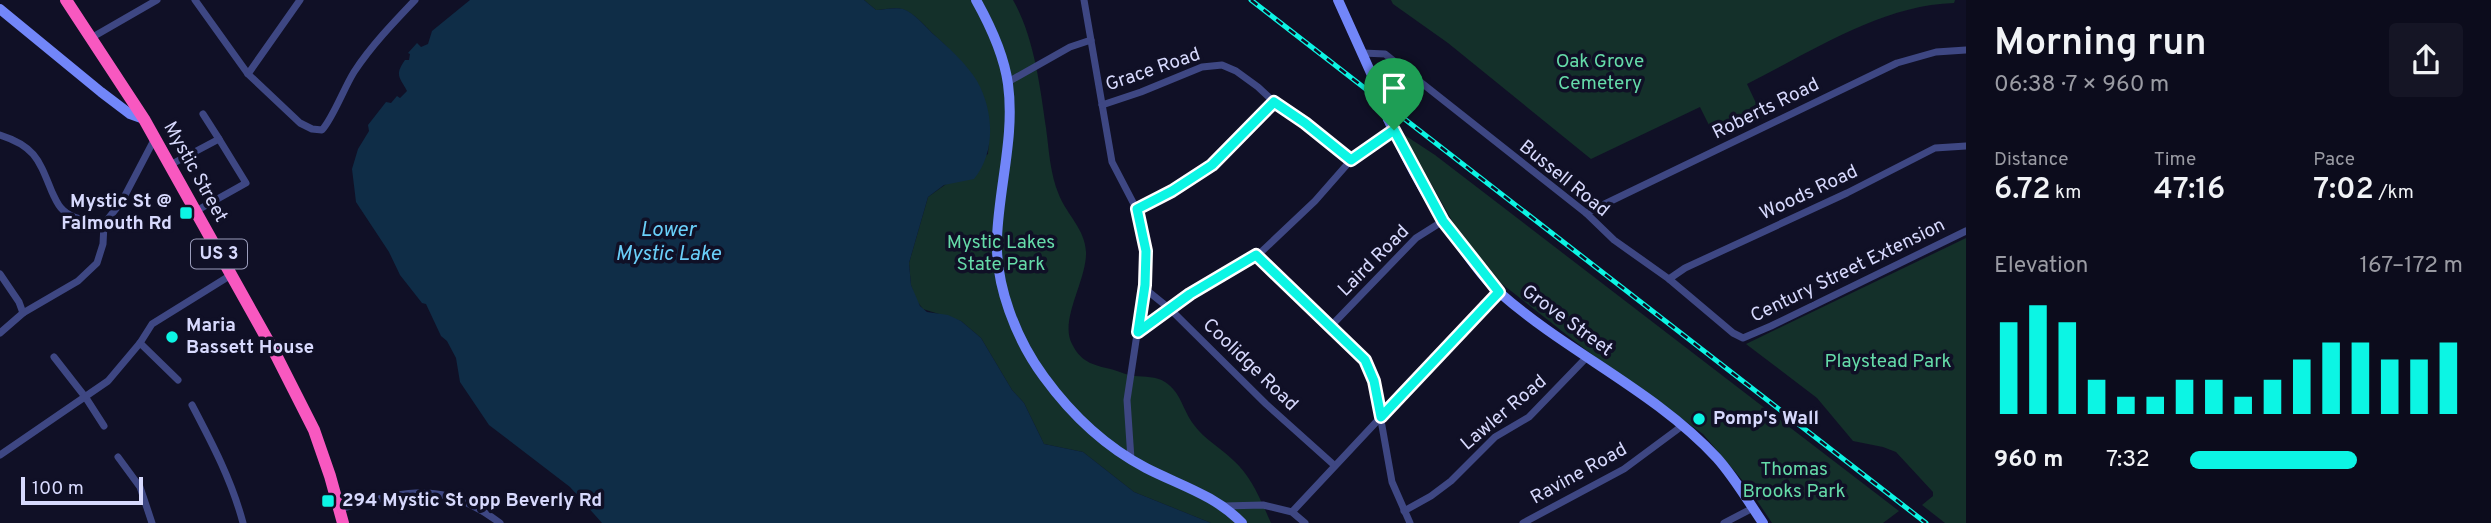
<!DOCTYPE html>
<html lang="en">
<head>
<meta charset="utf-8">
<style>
  body { margin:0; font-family:Overpass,sans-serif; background:#151525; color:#f1f3f6; height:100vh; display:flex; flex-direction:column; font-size:26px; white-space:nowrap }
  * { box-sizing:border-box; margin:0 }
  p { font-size:23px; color:#9a9ba3 }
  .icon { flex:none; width:38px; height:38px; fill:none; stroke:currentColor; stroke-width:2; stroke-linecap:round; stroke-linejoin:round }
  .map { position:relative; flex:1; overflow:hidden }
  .panel { display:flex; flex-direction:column; background:#0c0c1c; width:525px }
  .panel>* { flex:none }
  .scale { position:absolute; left:21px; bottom:18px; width:122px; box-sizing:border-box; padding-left:7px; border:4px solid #d7d9fd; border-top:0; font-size:19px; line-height:24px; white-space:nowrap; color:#d7d9fd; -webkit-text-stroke:5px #101026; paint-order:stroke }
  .pin { position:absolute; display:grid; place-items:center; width:60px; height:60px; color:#fff; margin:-72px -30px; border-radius:50% 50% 50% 0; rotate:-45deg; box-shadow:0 0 7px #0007 }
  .pin .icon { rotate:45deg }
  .round { display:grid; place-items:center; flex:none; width:74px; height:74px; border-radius:7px; background:#151525 }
  .overview { display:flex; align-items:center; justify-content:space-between; height:119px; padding:0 28px }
  h1 { font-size:38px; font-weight:600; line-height:52px }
  .stats { display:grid; grid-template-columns:repeat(3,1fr); gap:10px; height:119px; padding:7px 28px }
  .stats div { display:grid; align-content:center }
  .stats b { font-size:30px; font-weight:600 }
  .stats small { font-size:19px; font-weight:400 }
  .stats p { font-size:19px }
  .chart { height:196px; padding:14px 28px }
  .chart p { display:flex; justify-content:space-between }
  .chart svg { width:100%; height:126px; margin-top:7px; stroke:#0cf5e4; stroke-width:6 }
  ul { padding:0 28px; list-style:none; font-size:23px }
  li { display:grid; grid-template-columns:112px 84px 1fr; align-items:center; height:52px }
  li i { height:18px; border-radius:9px; background:#0cf5e4 }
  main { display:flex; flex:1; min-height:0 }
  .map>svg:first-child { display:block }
  .green { fill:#14302a }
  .water { fill:#0f2d47 }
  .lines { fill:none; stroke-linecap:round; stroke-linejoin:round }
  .street { stroke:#3e4783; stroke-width:7 }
  .secondary { stroke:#7286f9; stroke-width:10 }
  .highway { stroke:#f858c0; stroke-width:12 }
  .rail-casing { stroke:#0cf5e4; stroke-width:5 }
  .rail { stroke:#101026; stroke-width:2.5; stroke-dasharray:8; stroke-linecap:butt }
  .secondary-bridge { stroke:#7286f9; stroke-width:10 }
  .route-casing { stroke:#fff; stroke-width:14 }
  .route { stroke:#0cf5e4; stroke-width:9 }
  .poi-dot { fill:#0cf5e4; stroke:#101026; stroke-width:2.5 }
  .labels { text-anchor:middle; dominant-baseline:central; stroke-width:7; stroke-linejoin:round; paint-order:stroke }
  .shield { fill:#101026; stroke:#9b9dbc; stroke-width:2 }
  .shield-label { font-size:18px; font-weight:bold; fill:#d7d9fd }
  .park-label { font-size:19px; fill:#65dba9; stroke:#101026 }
  .street-label { font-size:19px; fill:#d7d9fd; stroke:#101026 }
  .poi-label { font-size:19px; font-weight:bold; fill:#d7d9fd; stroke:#101026; text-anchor:start }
  .water-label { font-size:21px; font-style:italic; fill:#6acff9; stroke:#101026 }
</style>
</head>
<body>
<main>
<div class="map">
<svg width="1966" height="523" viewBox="0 0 1966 523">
  <rect width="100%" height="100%" fill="#101026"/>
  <!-- green -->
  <g class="green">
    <path d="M864 0H1013C1034 37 1040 86 1046 128 1049 150 1050 174 1059 195 1067 215 1085 229 1086 252 1087 280 1059 320 1072 344 1082 364 1095 365 1114 370 1121 372 1127 375 1134 376 1145 377 1156 376 1165 382 1181 392 1183 411 1194 425 1205 440 1220 447 1233 460 1252 477 1261 501 1271 523H1211L1134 492 1083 452 1044 444 1024 403 1012 390 981 338 961 321 923 309 916 300 911 285 909 263 928 197 988 154C993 96 974 71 932 33 924 25 914 13 902 9 895 7 884 10 876 10Z"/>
    <path d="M1391 0H1955L1954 3C1881 5 1811 52 1747 84L1763 118 1717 141 1700 107 1591 159 1448 43 1393 4Z"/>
    <polygon points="1403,134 1435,155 1899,511 1883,523 1772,523 1748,487 1703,434 1586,350 1502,284 1455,226"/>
    <polygon points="1966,238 1966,523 1945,523 1922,505 1933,496 1933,492 1896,452 1883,447 1853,441 1817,398 1746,344"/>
  </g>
  <!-- water -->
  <path class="water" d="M470 0H864L876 10C884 10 895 7 903 9 914 13 924 25 932 33 948 47 966 63 977 81 994 111 996 152 974 179L944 185 928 197 909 263 911 285 920 306 927 312 948 315 961 321 981 338 1012 390 1024 403 1044 444 1083 452 1134 492 1211 523H602L570 487 489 425 460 382 456 358 447 341 441 336 426 304 422 303 400 275 389 252 356 202 352 169 358 149 369 131 368 125 386 102 391 103 397 96 400 98 407 91C400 77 394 76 405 60H409L410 54 408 53 417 43 421 47 428 44 432 31Z"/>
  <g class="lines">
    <!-- street -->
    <g class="street">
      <path d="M195 0 248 74 300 123 312 129 322 130C333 118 344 88 354 72 371 46 394 22 415 0"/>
      <polyline points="1084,0 1112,162 1137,210 1146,251 1144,288 1127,400 1131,459"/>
      <polyline points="91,38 157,0"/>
      <polyline points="1363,53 1385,54 1586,213 1614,240 1669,279 1733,333 1743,338 1771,326 1966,231"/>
      <polyline points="248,74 300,0"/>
      <polyline points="1008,82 1070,47 1091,40"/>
      <polyline points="1102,105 1141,92 1202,67 1222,65 1236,71 1258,87 1274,102 1305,123 1351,160"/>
      <polyline points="203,114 219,139"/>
      <path d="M0 135C35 146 39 160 52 192 55 198 58 206 63 210 74 220 90 221 104 224L122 201 155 138"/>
      <polyline points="170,165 219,139 246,183 196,211"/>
      <polyline points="1137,210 1172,191 1212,165 1274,102"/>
      <polyline points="1586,213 1897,63 1936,52 1966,50"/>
      <polyline points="1256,255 1365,360 1374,381 1392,482 1410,523"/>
      <polyline points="0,274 19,302 23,313"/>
      <polyline points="1669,279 1685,268 1847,193 1935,148 1966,146"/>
      <polyline points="1144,288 1170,309 1266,404 1334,465"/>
      <polyline points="1331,326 1416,238 1443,221"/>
      <polyline points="1138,332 1190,294 1259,254 1315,201 1351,160 1393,130"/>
      <polyline points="0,333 23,313 78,281 97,263 103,244 104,224"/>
      <polyline points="140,343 178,380"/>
      <polyline points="54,357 86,398 104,426"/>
      <path d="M192 405C212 443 232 481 243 523"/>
      <polyline points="0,455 108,381 140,343 152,324 231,275"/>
      <polyline points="118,457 140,487 152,523"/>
      <polyline points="1224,506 1263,505 1292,512 1305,523"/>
      <path d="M339 509C406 492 440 478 500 523"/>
      <polyline points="1404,511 1431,496 1451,481 1495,437 1529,417 1586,358"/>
      <polyline points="1292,512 1498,292"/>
      <polyline points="1523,523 1624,469 1682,426"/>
      <polyline points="1724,523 1753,508"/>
    </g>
    <!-- secondary -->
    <g class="secondary">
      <path d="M976 0C990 25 1004 55 1008 84 1015 136 999 186 997 238 995 285 1016 339 1044 377 1071 414 1104 446 1146 468 1179 485 1215 495 1242 523"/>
      <polyline points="1338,0 1375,82"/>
      <polyline points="0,9 101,92 130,114 144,119"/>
      <path d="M1388 119C1409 166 1434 211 1466 253 1476 267 1487 282 1500 293 1568 353 1655 391 1717 458 1734 477 1748 501 1763 523"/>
    </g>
    <!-- highway -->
    <polyline class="highway" points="66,0 144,119 276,355 314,430 330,476 343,523"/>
    <defs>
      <polyline id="rail" points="1251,0 1926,523"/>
    </defs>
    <!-- rail casing -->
    <use href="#rail" class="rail-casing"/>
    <!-- rail -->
    <use href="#rail" class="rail"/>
    <!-- secondary-bridge -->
    <polyline class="secondary-bridge" points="1375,82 1388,119"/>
  </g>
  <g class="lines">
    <defs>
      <polygon id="route" points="1274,102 1305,123 1351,160 1394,130 1443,221 1499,292 1381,417 1374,381 1365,360 1256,255 1190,294 1138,332 1145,285 1146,251 1137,209 1172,191 1212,165"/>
    </defs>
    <!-- route casing -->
    <use href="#route" class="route-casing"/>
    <!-- route -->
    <use href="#route" class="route"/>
  </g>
  <!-- markers -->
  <g class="poi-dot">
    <rect x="179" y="206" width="14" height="14" rx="3.5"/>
    <circle cx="172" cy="337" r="7"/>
    <circle cx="1699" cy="419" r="7"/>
    <rect x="321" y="494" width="14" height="14" rx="3.5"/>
  </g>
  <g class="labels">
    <!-- shield labels -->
    <rect class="shield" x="191" y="239.5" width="56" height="29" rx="5"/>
    <g class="shield-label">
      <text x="219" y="254">US 3</text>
    </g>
    <!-- park labels -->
    <g class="park-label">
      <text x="1600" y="62">Oak Grove<tspan x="1600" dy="22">Cemetery</tspan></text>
      <text x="1001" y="243">Mystic Lakes<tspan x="1001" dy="22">State Park</tspan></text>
      <text x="1888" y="362">Playstead Park</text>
      <text x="1794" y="470">Thomas<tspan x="1794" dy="22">Brooks Park</tspan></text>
    </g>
    <!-- street labels -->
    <g class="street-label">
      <text transform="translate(1153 70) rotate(-19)">Grace Road</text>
      <text transform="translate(1766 109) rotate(-26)">Roberts Road</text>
      <text transform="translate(195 172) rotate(61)">Mystic Street</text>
      <text transform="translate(1564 179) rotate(39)">Bussell Road</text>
      <text transform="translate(1809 193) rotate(-25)">Woods Road</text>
      <text transform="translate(1374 261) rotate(-45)">Laird Road</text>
      <text transform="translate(1848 271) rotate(-26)">Century Street Extension</text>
      <text transform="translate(1567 321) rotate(36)">Grove Street</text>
      <text transform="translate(1250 365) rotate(44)">Coolidge Road</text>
      <text transform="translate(1504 413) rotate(-40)">Lawler Road</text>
      <text transform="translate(1579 474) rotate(-29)">Ravine Road</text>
    </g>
    <!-- poi labels -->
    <g class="poi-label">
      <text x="172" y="202" text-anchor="end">Mystic St @<tspan x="172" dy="22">Falmouth Rd</tspan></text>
      <text x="186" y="326">Maria<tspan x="186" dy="22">Bassett House</tspan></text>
      <text x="1713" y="419">Pomp's Wall</text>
      <text x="342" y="501">294 Mystic St opp Beverly Rd</text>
    </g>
    <!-- water labels -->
    <g class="water-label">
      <text x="668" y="230">Lower<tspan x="668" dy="24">Mystic Lake</tspan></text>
    </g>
  </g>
</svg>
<div class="scale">100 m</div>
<div class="pin" style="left:1394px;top:130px;background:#1e9e55"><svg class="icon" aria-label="arrive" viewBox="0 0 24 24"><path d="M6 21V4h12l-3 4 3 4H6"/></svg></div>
</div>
<section class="panel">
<div class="overview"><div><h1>Morning run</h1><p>06:38 · 7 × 960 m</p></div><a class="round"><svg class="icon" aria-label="share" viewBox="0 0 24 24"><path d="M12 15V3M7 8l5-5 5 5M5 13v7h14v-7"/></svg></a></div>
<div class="stats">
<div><p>Distance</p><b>6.72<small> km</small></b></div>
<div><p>Time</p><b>47:16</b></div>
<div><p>Pace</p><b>7:02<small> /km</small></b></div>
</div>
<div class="chart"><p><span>Elevation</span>167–172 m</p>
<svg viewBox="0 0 160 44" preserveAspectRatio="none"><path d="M5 44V12M15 44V6M25 44V12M35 44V32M45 44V38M55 44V38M65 44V32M75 44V32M85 44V38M95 44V32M105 44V25M115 44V19M125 44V19M135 44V25M145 44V25M155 44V19"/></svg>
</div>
<ul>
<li><b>960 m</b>7:32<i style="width:61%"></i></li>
</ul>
</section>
</main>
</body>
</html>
